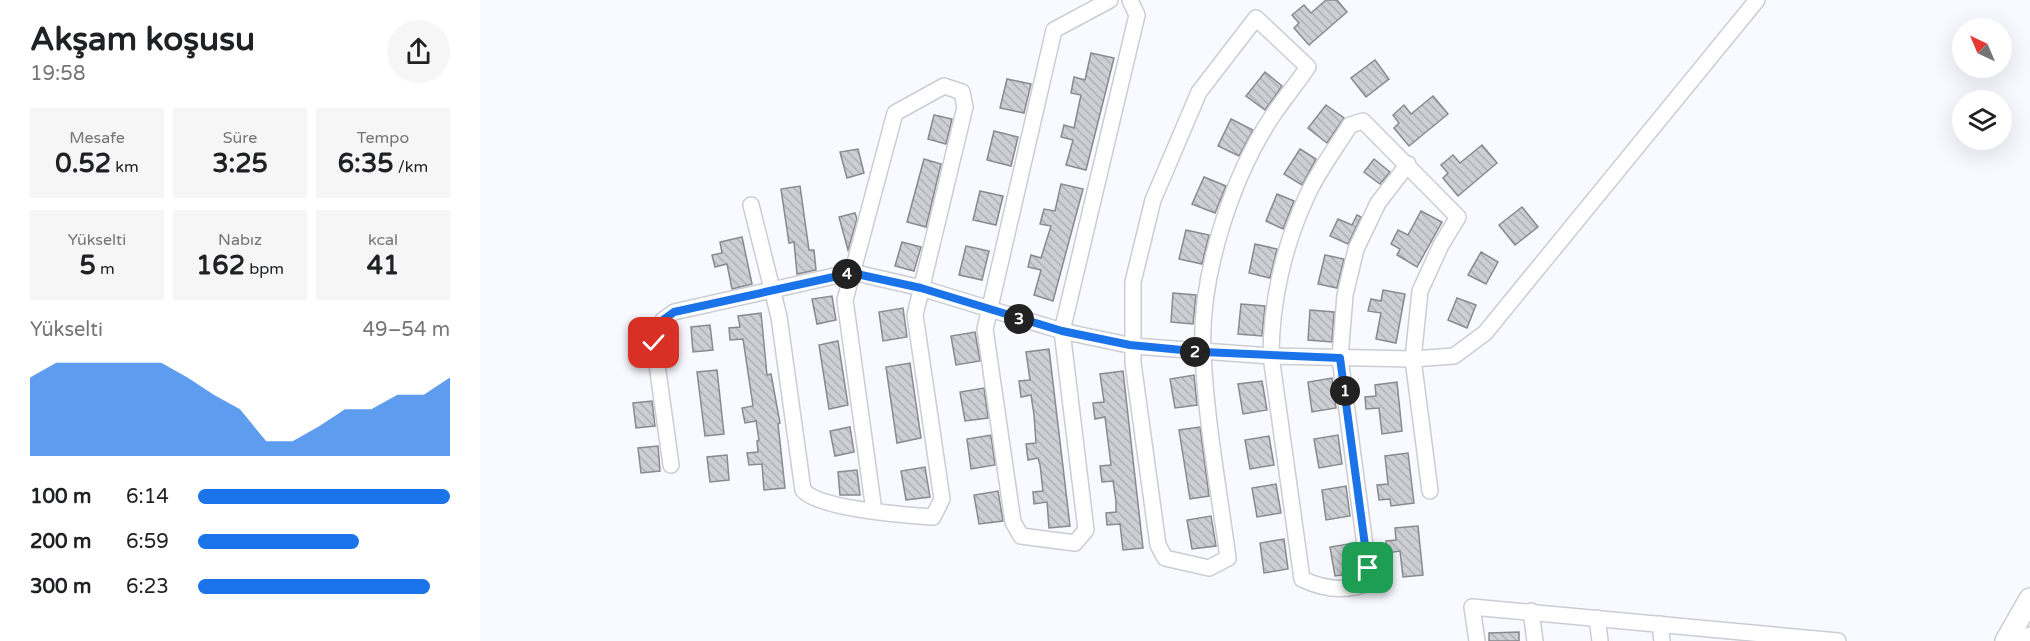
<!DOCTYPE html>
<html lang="tr">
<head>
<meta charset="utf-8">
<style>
  body { margin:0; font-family:"Varela Round",sans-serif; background:#f6f6f6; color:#202124; height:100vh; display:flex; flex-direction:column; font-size:22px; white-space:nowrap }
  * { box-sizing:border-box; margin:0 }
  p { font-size:20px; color:#757577 }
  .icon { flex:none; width:33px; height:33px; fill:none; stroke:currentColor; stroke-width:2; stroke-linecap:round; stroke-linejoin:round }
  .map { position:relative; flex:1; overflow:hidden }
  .panel { display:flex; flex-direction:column; background:#fff; width:480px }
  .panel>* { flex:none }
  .needle { width:39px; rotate:316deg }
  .buttons { position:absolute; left:1472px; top:18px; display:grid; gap:12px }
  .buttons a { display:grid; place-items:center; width:60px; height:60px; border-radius:50%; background:#fff; box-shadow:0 6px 24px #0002; font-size:30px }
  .pin { position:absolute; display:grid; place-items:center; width:51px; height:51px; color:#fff; margin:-26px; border-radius:12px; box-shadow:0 3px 9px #0006 }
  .km { position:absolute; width:30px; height:30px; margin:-15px; border-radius:50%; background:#222; color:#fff; font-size:16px; line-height:30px; text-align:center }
  .round { display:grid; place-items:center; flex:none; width:63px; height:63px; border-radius:32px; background:#f6f6f6 }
  .overview { display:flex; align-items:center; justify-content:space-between; height:102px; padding:0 30px }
  h1 { font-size:33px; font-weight:700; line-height:45px }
  .figures { display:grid; grid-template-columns:repeat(3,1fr); gap:9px; height:102px; padding:6px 30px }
  .figures div { display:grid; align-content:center; border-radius:0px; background:#f6f6f6; text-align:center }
  .figures b { font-size:26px; font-weight:700 }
  .figures small { font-size:16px; font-weight:400 }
  .figures p { font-size:16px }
  .chart { height:168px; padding:12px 30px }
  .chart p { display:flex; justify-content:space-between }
  .chart svg { width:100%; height:108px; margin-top:6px; fill:#1a73e8; opacity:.7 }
  ul { padding:0 30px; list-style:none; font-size:20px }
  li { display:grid; grid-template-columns:96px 72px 1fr; align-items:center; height:45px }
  li i { height:15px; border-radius:8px; background:#1a73e8 }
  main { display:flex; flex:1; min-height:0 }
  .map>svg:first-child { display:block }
  .building { fill:url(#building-back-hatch); stroke:#888a8f; stroke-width:1.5 }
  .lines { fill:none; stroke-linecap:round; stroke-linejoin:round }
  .minor-casing { stroke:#cbcdd4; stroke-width:18 }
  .secondary-casing { stroke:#cbcdd4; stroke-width:24 }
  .minor { stroke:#fff; stroke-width:15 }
  .secondary { stroke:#fff; stroke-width:21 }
  .route-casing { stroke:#fff; stroke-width:12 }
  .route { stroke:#1a73e8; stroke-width:8 }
</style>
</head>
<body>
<main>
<section class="panel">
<div class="overview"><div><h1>Akşam koşusu</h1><p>19:58</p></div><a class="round"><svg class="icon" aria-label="share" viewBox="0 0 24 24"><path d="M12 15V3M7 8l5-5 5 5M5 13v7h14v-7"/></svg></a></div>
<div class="figures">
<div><p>Mesafe</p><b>0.52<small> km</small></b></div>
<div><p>Süre</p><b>3:25</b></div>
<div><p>Tempo</p><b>6:35<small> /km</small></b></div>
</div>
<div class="figures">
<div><p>Yükselti</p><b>5<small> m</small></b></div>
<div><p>Nabız</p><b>162<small> bpm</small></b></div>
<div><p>kcal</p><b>41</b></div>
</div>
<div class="chart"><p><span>Yükselti</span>49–54 m</p>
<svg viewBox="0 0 160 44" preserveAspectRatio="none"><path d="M0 44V12L10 6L20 6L30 6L40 6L50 6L60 12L70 19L80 25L90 38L100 38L110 32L120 25L130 25L140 19L150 19L160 12V44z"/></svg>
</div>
<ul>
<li><b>100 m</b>6:14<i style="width:100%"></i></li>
<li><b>200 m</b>6:59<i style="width:64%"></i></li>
<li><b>300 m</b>6:23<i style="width:92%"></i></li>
</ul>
</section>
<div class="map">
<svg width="1550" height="641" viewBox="0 0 1550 641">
  <defs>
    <pattern id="building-back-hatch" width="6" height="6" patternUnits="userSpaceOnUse" patternTransform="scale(1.5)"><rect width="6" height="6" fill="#cdcfd5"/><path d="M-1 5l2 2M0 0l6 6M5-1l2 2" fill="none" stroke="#afb1b6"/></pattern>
  </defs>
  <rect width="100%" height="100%" fill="#f8faff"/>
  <!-- building -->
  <g class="building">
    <polygon points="846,0 857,0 867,12 829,45 814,28 819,23 812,15 824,5 831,13"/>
    <polygon points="611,53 634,58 606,170 586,165 593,140 581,137 584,125 594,128 601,95 591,93 594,77 605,80"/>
    <polygon points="895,60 909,79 886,97 871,78"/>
    <polygon points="785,72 802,86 785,110 766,96"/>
    <polygon points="527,79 551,84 544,113 520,108"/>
    <polygon points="953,96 968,114 929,146 914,128 919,123 913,115 924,105 931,114"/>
    <polygon points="846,105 864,118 847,143 828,128"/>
    <polygon points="454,115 472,119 466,144 448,139"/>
    <polygon points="751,119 773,130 759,156 738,146"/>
    <polygon points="514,131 538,137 531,166 507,160"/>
    <polygon points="1002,145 1017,163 978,196 963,178 968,173 961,165 973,155 980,163"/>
    <polygon points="378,149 384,173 367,178 360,152"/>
    <polygon points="820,149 836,159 822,185 804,174"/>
    <polygon points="444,159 461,164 446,227 427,222"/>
    <polygon points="894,159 910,172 900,184 884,172"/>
    <polygon points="724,177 746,186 735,213 712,204"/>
    <polygon points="581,184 603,189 573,301 554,295 561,270 548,267 551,255 561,258 571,226 560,224 564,209 575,211"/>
    <polygon points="320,186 329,250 334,250 336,270 317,274 314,242 309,243 301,189"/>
    <polygon points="500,191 523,196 516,225 493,220"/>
    <polygon points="797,194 814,201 803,229 786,221"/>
    <polygon points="1042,207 1058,227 1035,245 1019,225"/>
    <polygon points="941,211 962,222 937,267 917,255 920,249 911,244 918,230 928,235"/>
    <polygon points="375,213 377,219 368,250 359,217"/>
    <polygon points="877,215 881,217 868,244 850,236 858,219 872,225"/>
    <polygon points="706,230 729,235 722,264 699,259"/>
    <polygon points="262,237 272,284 252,289 247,264 235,267 232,255 242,253 240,242"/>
    <polygon points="422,242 441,247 434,271 415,266"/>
    <polygon points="775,244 797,249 790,278 769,273"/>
    <polygon points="486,246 509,251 502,280 479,275"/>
    <polygon points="1001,252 1018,262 1006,284 988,275"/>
    <polygon points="845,255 864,259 857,288 838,284"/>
    <polygon points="903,290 925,294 916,343 896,339 901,313 888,311 891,299 901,301"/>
    <polygon points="693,293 716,295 713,324 691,322"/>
    <polygon points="352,296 356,320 337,324 332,299"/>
    <polygon points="977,298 996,305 987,328 968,320"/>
    <polygon points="761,304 785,306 782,336 758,334"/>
    <polygon points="423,308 427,337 403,341 399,312"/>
    <polygon points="830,310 854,312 852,342 828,340"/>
    <polygon points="281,313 287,375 291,374 300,423 298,424 305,488 284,490 282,464 269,465 267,453 278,452 277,441 279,440 276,421 265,423 262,408 273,406 263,339 250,340 249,328 260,327 258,316"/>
    <polygon points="230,325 233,350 213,352 211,327"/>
    <polygon points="495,332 500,361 476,365 471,336"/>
    <polygon points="358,341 368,405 349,409 339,345"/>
    <polygon points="569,349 590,526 569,528 567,502 554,504 553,492 563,491 560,465 558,458 548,460 546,444 556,443 554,415 551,395 541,397 539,381 550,380 546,352"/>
    <polygon points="430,363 441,438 417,443 406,367"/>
    <polygon points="237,370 244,434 225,436 217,372"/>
    <polygon points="643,371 663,548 643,550 640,524 627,525 626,513 636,512 636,501 633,481 622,482 620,466 631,465 625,417 615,419 613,403 624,402 620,374"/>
    <polygon points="714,375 717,405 695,408 690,379"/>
    <polygon points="852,378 856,408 832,412 828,382"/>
    <polygon points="782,381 787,410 763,414 758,384"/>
    <polygon points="917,382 922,431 902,434 899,408 886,409 885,397 896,396 895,385"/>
    <polygon points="504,388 508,418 485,421 480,392"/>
    <polygon points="172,401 175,426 156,428 153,403"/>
    <polygon points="370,427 374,452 355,456 350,431"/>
    <polygon points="720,427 729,496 710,499 699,430"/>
    <polygon points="511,435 515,465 491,469 487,439"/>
    <polygon points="858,435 862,464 839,468 834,439"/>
    <polygon points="789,436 794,465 770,469 765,440"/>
    <polygon points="178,446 180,471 161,473 158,448"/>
    <polygon points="928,453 934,503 911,506 910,499 899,500 897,485 908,484 905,456"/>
    <polygon points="247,455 249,480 230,482 227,457"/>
    <polygon points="445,467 450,497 426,500 421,471"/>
    <polygon points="377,470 380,495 360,495 358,472"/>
    <polygon points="796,484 801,513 777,517 772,488"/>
    <polygon points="866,486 870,516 846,520 842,490"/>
    <polygon points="518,491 523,521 499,524 494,495"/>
    <polygon points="731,516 736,546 712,549 707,520"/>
    <polygon points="938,526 943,575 923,577 920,551 907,553 906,541 916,540 915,528"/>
    <polygon points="804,539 808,569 784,573 780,543"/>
    <polygon points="874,543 877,573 855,576 850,547"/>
    <polygon points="1039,632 1039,641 1009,641 1009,633"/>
  </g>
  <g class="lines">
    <defs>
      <g id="minor">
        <polyline points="630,0 574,30 505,329 533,522 541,536 595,543 606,530 582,331 657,15 650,0"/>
        <path d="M776 18 828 67C817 83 804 99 793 115 751 178 719 278 723 353 726 421 739 491 748 558L729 568 685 558 678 545 653 363V282L673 200 719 92Z"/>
        <path d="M928 164 898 203 876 249 865 295 860 358 888 568 885 584C864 592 843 589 822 579L791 356C791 302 804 245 827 196 838 171 856 148 870 125L883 121 978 217 961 245 940 291 933 359 950 491"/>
        <path d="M271 205 299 317 323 490C339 509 425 515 453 517L462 499 435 315 485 107 482 92 464 86 415 113 365 300 394 511"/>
        <polyline points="191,465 174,343 183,320 194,312 372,272 441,288 582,331 653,346 791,356 933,359 974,356 1005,333 1277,0"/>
        <polyline points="1051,611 1055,641"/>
        <polyline points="1117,618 1120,641"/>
        <polyline points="1180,624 1182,641"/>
        <polyline points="997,641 992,607 1358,641"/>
      </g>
      <g id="secondary">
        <polyline points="1526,641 1550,599"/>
        <polyline points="1548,641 1550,638"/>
      </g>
    </defs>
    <!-- minor casing -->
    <use href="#minor" class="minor-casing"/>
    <!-- secondary casing -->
    <use href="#secondary" class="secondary-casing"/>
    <!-- minor -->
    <use href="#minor" class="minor"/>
    <!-- secondary -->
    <use href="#secondary" class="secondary"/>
  </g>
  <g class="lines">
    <defs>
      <polyline id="route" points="174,343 183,320 194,312 372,273 441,288 582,331 650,345 723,352 860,358 888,568"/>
    </defs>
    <!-- route casing -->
    <use href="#route" class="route-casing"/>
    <!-- route -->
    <use href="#route" class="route"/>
  </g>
</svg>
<div class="buttons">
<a><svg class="needle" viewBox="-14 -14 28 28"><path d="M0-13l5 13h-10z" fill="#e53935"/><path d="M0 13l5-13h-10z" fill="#757577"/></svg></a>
<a><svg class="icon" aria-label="layers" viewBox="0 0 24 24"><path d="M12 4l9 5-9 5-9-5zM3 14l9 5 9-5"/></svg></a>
</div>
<div class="pin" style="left:888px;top:568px;background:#1e9e55"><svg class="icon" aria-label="arrive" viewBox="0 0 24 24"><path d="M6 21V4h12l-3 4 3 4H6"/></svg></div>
<div class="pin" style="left:174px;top:343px;background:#d93025"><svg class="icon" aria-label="check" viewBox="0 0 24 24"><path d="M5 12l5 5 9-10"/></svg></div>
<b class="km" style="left:865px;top:391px">1</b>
<b class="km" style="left:715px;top:352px">2</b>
<b class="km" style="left:539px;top:319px">3</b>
<b class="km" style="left:367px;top:274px">4</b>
</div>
</main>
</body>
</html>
